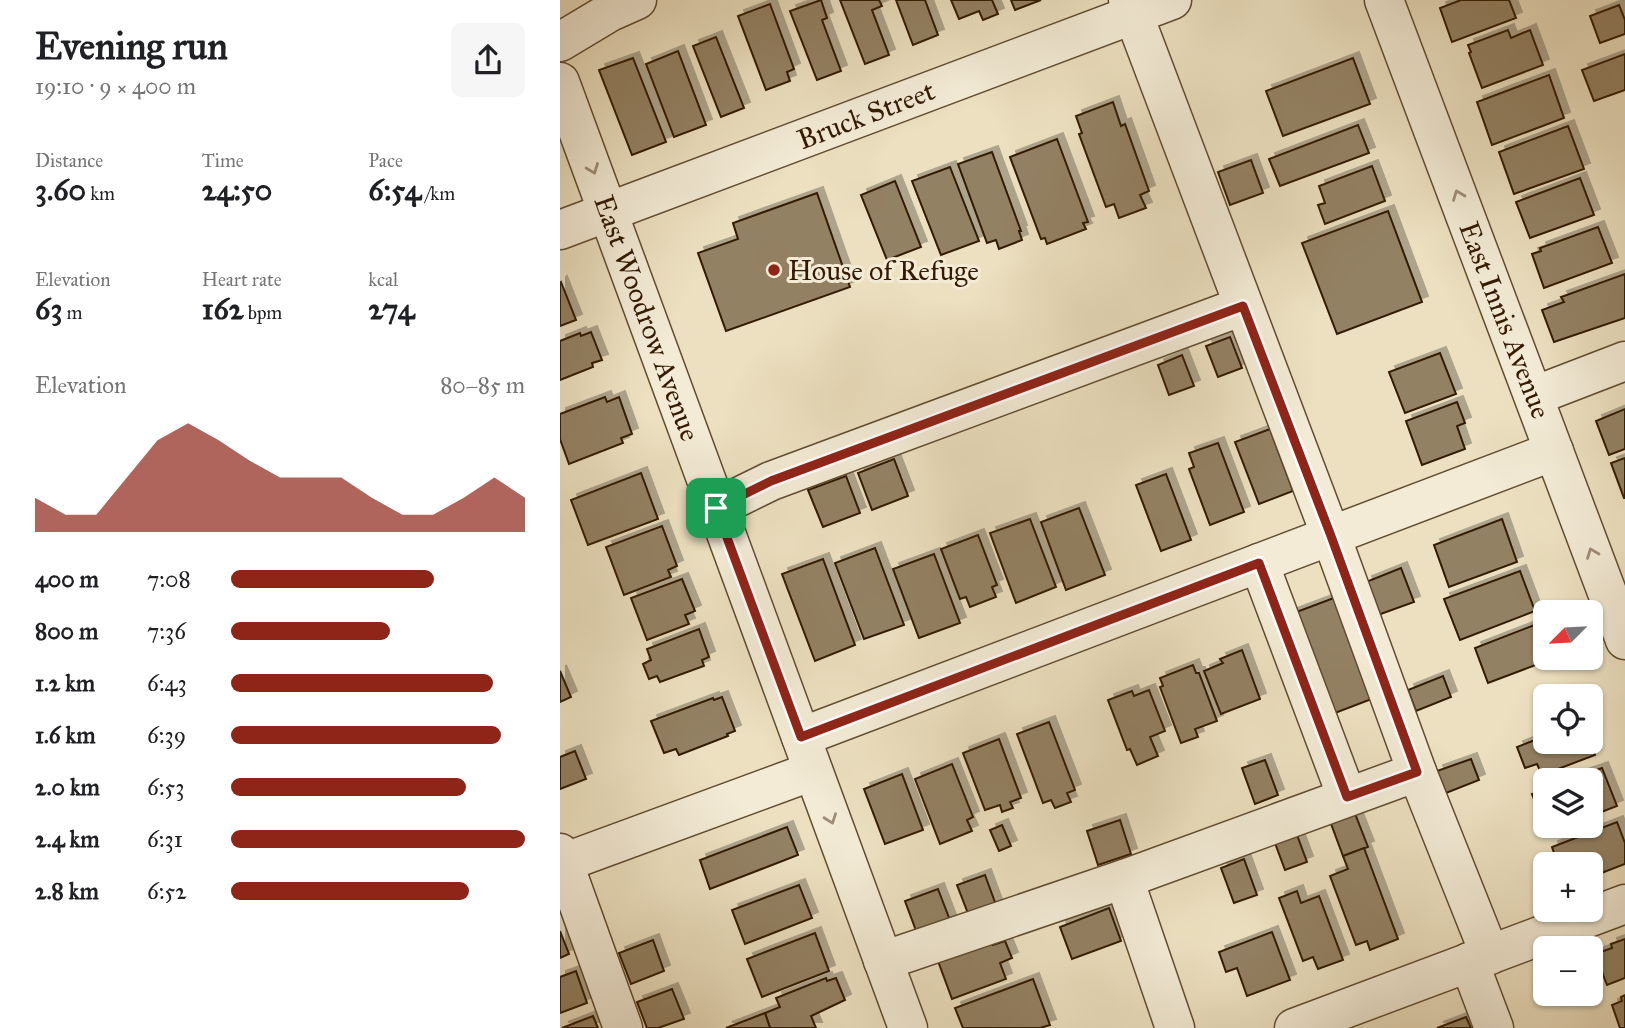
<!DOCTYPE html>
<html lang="en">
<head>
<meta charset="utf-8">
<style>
  body { margin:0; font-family:"IM FELL Great Primer",serif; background:#f6f6f6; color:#202124; height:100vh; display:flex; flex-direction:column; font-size:26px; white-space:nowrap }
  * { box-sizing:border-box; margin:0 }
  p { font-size:23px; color:#757577 }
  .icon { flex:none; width:38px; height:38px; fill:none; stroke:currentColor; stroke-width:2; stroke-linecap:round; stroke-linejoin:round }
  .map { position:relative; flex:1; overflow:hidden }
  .sheet { display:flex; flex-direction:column; background:#fff; width:560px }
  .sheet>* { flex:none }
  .needle { width:46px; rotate:246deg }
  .tools { position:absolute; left:973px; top:600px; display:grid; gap:14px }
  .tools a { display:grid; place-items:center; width:70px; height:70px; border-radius:10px; background:#fff; box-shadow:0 2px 5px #0004; font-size:35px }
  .pin { position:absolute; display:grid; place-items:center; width:60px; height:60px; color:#fff; margin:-30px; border-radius:14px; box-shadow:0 4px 10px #0006 }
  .round { display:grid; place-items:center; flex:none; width:74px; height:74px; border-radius:10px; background:#f6f6f6 }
  .summary { display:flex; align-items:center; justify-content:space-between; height:119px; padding:0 35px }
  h1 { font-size:38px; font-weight:700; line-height:52px }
  .figures { display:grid; grid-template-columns:repeat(3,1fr); gap:10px; height:119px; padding:7px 35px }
  .figures div { display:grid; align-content:center }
  .figures b { font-size:30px; font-weight:700 }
  .figures small { font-size:19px; font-weight:400 }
  .figures p { font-size:19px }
  .chart { height:196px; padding:14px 35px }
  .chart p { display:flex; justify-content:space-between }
  .chart svg { width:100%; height:126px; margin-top:7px; fill:#8f2418; opacity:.7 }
  ul { padding:0 35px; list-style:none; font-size:23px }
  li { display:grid; grid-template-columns:112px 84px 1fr; align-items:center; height:52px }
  li i { height:18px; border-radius:9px; background:#8f2418 }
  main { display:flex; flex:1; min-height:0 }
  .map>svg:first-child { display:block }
  .building { fill:#938164; stroke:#331a00; stroke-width:2; filter:url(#shadow) }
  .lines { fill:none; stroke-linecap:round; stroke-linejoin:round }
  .minor-casing { stroke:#614c30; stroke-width:41 }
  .minor { stroke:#f3ebd6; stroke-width:38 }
  .oneway { stroke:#9d8d76 }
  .route-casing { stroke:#fff; stroke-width:14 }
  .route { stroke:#8f2418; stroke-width:9 }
  .poi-dot { fill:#8f2418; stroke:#f3ebd6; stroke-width:2.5 }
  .labels { text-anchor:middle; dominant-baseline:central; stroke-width:6; stroke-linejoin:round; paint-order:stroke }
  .street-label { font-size:28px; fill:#331a00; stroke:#f3ebd6 }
  .poi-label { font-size:28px; fill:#331a00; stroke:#f3ebd6; text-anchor:start }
</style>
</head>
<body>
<main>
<section class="sheet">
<div class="summary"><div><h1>Evening run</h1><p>19:10 · 9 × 400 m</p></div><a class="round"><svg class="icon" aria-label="share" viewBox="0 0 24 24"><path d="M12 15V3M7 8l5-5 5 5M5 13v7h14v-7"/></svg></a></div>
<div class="figures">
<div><p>Distance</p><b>3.60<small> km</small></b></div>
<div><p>Time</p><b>24:50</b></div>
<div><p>Pace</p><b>6:54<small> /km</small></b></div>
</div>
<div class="figures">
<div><p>Elevation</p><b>63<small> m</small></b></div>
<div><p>Heart rate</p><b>162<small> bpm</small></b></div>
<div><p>kcal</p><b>274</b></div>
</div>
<div class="chart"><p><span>Elevation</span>80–85 m</p>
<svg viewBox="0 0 160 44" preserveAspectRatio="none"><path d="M0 44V32L10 38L20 38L30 25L40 12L50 6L60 12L70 19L80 25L90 25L100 25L110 32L120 38L130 38L140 32L150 25L160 32V44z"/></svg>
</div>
<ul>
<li><b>400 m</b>7:08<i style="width:69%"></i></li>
<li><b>800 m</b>7:36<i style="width:54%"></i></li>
<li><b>1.2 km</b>6:43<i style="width:89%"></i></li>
<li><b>1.6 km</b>6:39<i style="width:92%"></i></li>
<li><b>2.0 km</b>6:53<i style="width:80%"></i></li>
<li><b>2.4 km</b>6:31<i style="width:100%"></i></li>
<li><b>2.8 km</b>6:52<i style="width:81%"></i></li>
</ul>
</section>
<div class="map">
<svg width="1065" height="1028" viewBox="0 0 1065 1028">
  <defs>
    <filter id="shadow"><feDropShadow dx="6" dy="-6" stdDeviation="0" flood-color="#0004"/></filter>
  </defs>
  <rect width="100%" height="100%" fill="#ece0c0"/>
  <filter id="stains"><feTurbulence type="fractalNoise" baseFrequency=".00286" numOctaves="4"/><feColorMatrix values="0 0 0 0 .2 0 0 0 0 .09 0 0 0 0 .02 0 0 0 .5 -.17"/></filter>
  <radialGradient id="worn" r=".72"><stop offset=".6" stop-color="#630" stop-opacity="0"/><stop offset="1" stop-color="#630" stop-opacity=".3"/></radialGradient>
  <!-- building -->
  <g class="building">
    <polygon points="261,0 267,18 262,20 281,71 257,80 230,11"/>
    <polygon points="280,0 319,0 322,6 312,10 329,55 305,64"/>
    <polygon points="336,0 365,0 378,35 353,45"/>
    <polygon points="391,0 432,0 438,14 423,20 419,11 399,19"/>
    <polygon points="451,0 481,0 455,10"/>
    <polygon points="901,0 949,0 956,18 892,42 880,8"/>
    <polygon points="210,4 234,69 227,72 230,81 206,90 178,16"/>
    <polygon points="1059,5 1065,20 1065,34 1040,43 1030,16"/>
    <polygon points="948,30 951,38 970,30 983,65 922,88 909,53 911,52 908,45"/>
    <polygon points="156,37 184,108 161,117 133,46"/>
    <polygon points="118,51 146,125 114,137 86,64"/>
    <polygon points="1065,54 1065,90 1034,101 1022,70"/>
    <polygon points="73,58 106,142 72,155 39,70"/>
    <polygon points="793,58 810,104 723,136 706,91"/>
    <polygon points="989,75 1004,118 932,145 917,102"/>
    <polygon points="553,102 561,126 565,124 589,191 580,195 586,208 559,218 554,204 546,207 519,134 522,133 516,116"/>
    <polygon points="798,125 809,153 720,186 709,159"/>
    <polygon points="1008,126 1024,169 954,194 939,152"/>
    <polygon points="497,139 528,222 523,223 526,229 487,244 485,238 481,239 450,157"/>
    <polygon points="432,152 461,231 459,231 462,240 439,249 436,240 427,243 398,164"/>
    <polygon points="691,160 703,193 670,205 658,172"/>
    <polygon points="812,166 825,201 765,224 758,205 765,203 759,186"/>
    <polygon points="390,167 419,241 381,255 352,181"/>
    <polygon points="1020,178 1034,215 970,238 956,202"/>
    <polygon points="335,181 361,247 327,260 301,195"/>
    <polygon points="257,193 290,287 166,331 138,253 178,239 173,223"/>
    <polygon points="828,211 862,302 777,334 742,243"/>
    <polygon points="1038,227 1052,263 984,288 972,254 981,251 980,248"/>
    <polygon points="1065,274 1065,318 994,342 982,310 1004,302 1001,297"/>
    <polygon points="1,282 16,320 0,326 0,283"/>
    <polygon points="31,332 42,360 32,363 33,367 0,380 0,341 20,333 21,336"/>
    <polygon points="670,337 682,368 658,377 646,346"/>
    <polygon points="880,353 896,394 845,413 829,372"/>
    <polygon points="622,355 634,386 609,395 598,365"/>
    <polygon points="45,397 47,402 59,397 72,434 61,438 63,443 9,464 0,439 0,414"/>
    <polygon points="897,402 905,423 897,426 905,449 862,465 846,421"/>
    <polygon points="1065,409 1065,449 1049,455 1036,421"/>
    <polygon points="710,429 733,491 699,504 675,442"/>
    <polygon points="658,443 684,512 650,525 629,469 634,467 629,453"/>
    <polygon points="1065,458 1065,498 1064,498 1051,463"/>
    <polygon points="334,459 348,496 312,510 298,473"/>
    <polygon points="81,473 98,519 28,545 11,500"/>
    <polygon points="606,474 631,540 601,551 576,485"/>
    <polygon points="286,476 300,513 263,527 248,490"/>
    <polygon points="519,508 545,575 506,590 481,522"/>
    <polygon points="470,519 496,587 456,603 430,533"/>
    <polygon points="942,519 957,562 889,587 874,545"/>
    <polygon points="102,526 117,566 108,570 111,577 64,595 46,547"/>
    <polygon points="418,535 437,585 432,587 436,597 410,607 406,597 400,599 381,549"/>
    <polygon points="315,548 344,625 304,639 275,563"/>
    <polygon points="374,554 400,623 359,638 333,569"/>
    <polygon points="263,559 295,645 255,661 222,574"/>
    <polygon points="841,568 854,602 818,615 806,582"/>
    <polygon points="960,571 975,611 900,640 884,599"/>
    <polygon points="122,579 135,611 125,615 129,624 87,640 71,598"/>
    <polygon points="779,596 817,697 775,713 731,614"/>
    <polygon points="982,622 985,630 985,658 994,658 928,683 915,648"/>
    <polygon points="139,629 149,657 142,660 144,666 100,682 97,676 89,679 83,664 91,660 87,649"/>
    <polygon points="682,650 700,699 661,714 644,671 663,663 660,659"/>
    <polygon points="633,665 636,673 639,673 657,721 635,729 638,737 621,743 600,687 603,686 600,678"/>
    <polygon points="0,671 11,697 0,702"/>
    <polygon points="883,676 891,697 856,711 848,690"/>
    <polygon points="589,690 605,731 590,737 598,756 577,765 570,749 567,750 548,700 572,691 574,696"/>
    <polygon points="162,697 175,731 167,734 168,736 119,755 116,749 104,753 91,721 153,698 154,700"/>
    <polygon points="489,722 515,790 507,793 511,802 495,808 491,800 483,803 457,734"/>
    <polygon points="985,736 985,742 1029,742 1035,755 982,775 977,764 965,768 957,747"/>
    <polygon points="439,739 461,798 450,802 453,808 442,812 440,805 425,810 403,753"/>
    <polygon points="15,751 26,779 0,789 0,757"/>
    <polygon points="911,759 919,780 886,793 877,771"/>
    <polygon points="705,760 718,795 695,804 682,768"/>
    <polygon points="392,764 413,817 407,820 412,831 380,844 355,779"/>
    <polygon points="1042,768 1057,806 1031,816 1031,780 1008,780"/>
    <polygon points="342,774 363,830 325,844 304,789"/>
    <polygon points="985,789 985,826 1003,826 987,832 972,794"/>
    <polygon points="794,811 808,847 783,856 770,821"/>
    <polygon points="560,820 571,854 538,865 527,831"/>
    <polygon points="1057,822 1065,843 1065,864 1031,877 1031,864 998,864 992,847"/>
    <polygon points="442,825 451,846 439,851 430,830"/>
    <polygon points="227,827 238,855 150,889 140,860"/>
    <polygon points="737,835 747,862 725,870 715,843"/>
    <polygon points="804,848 838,939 810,950 807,941 796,945 770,876 788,869 783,856"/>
    <polygon points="684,859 697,895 674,903 661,868"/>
    <polygon points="425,875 436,905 409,916 397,885"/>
    <polygon points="239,885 252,918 185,944 172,910"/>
    <polygon points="378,889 391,923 358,936 345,901"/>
    <polygon points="737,891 741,903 759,896 783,960 758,969 753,957 743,961 719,898"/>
    <polygon points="549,908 561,941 512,959 500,927"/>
    <polygon points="0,931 9,954 0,958"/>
    <polygon points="712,932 730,980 687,996 677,968 666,972 659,952"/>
    <polygon points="255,933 269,971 202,997 187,959"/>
    <polygon points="1065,939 1065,978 1047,985 1035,954 1052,948 1051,944"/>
    <polygon points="93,940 104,971 71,984 59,953"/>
    <polygon points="432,941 433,945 445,941 452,958 440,963 446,979 392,999 378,961"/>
    <polygon points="16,971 27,1003 0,1013 0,977"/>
    <polygon points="266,978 267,981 276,978 285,1000 251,1016 256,1028 210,1028 205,1013 220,1007 216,998"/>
    <polygon points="473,979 490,1025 480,1028 403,1028 395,1008"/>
    <polygon points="112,989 124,1019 98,1028 87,1028 77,1002"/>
    <polygon points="1065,995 1065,1028 1060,1028 1052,1005 1062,1001 1061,997"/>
    <polygon points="205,1013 210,1028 166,1028"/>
    <polygon points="33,1016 38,1028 2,1028"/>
    <polygon points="906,1017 911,1028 877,1028"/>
  </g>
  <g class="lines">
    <defs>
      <g id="minor">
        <polyline points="568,0 771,536 857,772 930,955"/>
        <polyline points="824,0 1065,640"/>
        <polyline points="0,42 50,12 77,0"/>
        <polyline points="0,82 348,1028"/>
        <polyline points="0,230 612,0"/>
        <polyline points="974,396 1065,361"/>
        <polyline points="156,508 211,481 683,306"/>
        <polyline points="699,563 787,797"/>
        <polyline points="241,737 994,451"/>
        <polyline points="0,853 63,1028"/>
        <polyline points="0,864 253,771"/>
        <polyline points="564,879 857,772"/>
        <polyline points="323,961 564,879 615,1028"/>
        <polyline points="909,962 934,1028"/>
        <polyline points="734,1028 1065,904"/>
      </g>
    </defs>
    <!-- minor casing -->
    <use href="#minor" class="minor-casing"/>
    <!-- minor -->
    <use href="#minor" class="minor"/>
  </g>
  <!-- one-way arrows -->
  <defs><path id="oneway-chevron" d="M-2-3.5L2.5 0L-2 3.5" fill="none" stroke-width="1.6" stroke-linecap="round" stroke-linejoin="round" transform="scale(1.75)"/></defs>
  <g class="oneway">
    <use href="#oneway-chevron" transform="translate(33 169) rotate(69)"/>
    <use href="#oneway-chevron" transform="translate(898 195) rotate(-111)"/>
    <use href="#oneway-chevron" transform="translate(1032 553) rotate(-111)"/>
    <use href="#oneway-chevron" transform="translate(271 819) rotate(70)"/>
  </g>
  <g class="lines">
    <defs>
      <polygon id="route" points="683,306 771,536 857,772 787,797 699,563 241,737 156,508 211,481"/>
    </defs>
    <!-- route casing -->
    <use href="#route" class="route-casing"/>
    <!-- route -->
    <use href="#route" class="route"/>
  </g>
  <!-- markers -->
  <circle class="poi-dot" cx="214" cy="270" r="7"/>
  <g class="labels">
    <!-- street labels -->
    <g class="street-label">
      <text transform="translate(306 115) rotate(-21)">Bruck Street</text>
      <text transform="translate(87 318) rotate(70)">East Woodrow Avenue</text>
      <text transform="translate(945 320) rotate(69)">East Innis Avenue</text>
    </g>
    <!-- poi labels -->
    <g class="poi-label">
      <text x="228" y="270">House of Refuge</text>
    </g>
  </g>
  <rect width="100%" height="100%" filter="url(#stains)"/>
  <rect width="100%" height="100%" fill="url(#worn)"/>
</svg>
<div class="tools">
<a><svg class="needle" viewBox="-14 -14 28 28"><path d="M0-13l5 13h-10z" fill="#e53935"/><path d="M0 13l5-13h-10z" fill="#757577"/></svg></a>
<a><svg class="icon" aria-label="locate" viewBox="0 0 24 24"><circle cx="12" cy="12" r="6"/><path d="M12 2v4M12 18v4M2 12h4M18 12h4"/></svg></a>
<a><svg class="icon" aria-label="layers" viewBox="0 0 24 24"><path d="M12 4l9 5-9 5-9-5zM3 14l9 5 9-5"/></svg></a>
<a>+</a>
<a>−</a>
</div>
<div class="pin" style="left:156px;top:508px;background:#1e9e55"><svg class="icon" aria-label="arrive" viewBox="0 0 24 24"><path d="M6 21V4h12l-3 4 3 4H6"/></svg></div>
</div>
</main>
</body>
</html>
